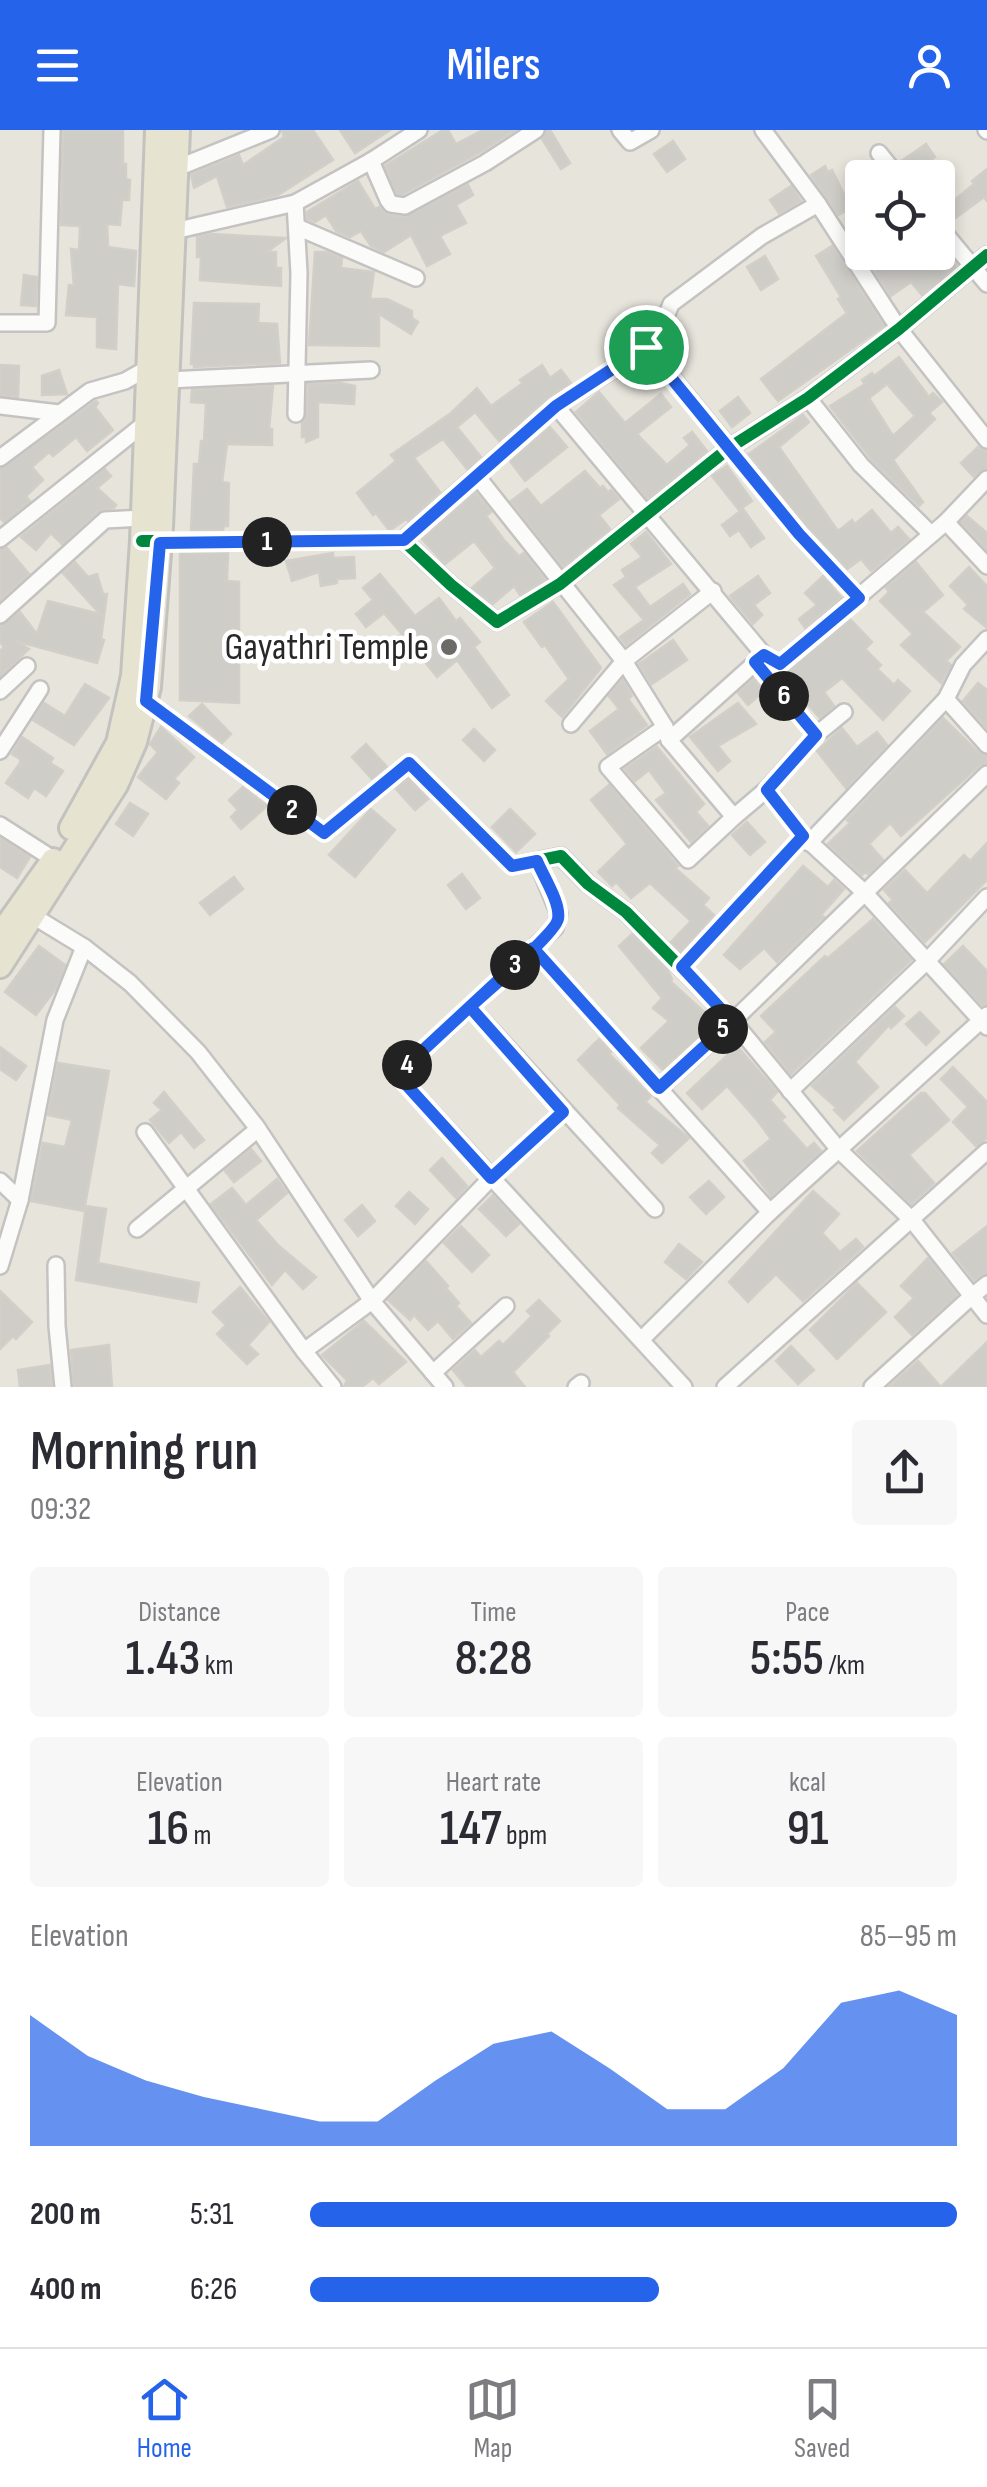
<!DOCTYPE html>
<html lang="en">
<head>
<meta charset="utf-8">
<style>
  body { margin:0; font-family:"Sofia Sans Condensed",sans-serif; background:#f7f7f7; color:#2b2b33; height:100vh; display:flex; flex-direction:column; font-size:38px; white-space:nowrap }
  * { box-sizing:border-box; margin:0 }
  p { font-size:32px; color:#7c7c81 }
  .icon { flex:none; width:55px; height:55px; fill:none; stroke:currentColor; stroke-width:2; stroke-linecap:round; stroke-linejoin:round }
  .map { position:relative; height:1257px; overflow:hidden }
  .details { display:flex; flex-direction:column; background:#fff; flex:1 }
  .details>* { flex:none }
  .tools { position:absolute; left:845px; top:30px; display:grid; gap:20px }
  .tools a { display:grid; place-items:center; width:110px; height:110px; border-radius:10px; background:#fff; box-shadow:0 5px 15px #0003; font-size:50px }
  .pin { position:absolute; display:grid; place-items:center; width:85px; height:85px; color:#fff; margin:-42px; border:5px solid #fff; border-radius:50%; box-shadow:0 2px 10px #0007 }
  .km { position:absolute; width:50px; height:50px; margin:-25px; border-radius:50%; background:#222; color:#fff; font-size:28px; line-height:50px; text-align:center }
  .round { display:grid; place-items:center; flex:none; width:105px; height:105px; border-radius:10px; background:#f7f7f7 }
  .head { display:flex; align-items:center; justify-content:space-between; height:170px; padding:0 30px }
  h1 { font-size:55px; font-weight:600; line-height:75px }
  .figures { display:grid; grid-template-columns:repeat(3,1fr); gap:15px; height:170px; padding:10px 30px }
  .figures div { display:grid; align-content:center; border-radius:10px; background:#f7f7f7; text-align:center }
  .figures b { font-size:50px; font-weight:600 }
  .figures small { font-size:28px; font-weight:400 }
  .figures p { font-size:28px }
  .chart { height:280px; padding:20px 30px }
  .chart p { display:flex; justify-content:space-between }
  .chart svg { width:100%; height:180px; margin-top:10px; fill:#2563eb; opacity:.7 }
  ul { padding:0 30px; list-style:none; font-size:32px }
  li { display:grid; grid-template-columns:160px 120px 1fr; align-items:center; height:75px }
  li i { height:25px; border-radius:12px; background:#2563eb }
  header { display:flex; justify-content:space-between; align-items:center; height:130px; padding:0 30px; background:#2563eb; color:#fff; font-size:45px; font-weight:600 }
  .tab-bar { display:flex; justify-content:space-around; align-items:center; height:140px; border-top:2px solid #e1e1e2; background:#fff; font-size:28px; color:#7c7c81 }
  .tab-bar a { display:grid; justify-items:center; gap:5px }
  .tab-bar .on { color:#2563eb }
  .map>svg:first-child { display:block }
  .building { fill:#cfcdc8; stroke:#d2cfc8; stroke-width:2.5; fill-rule:evenodd }
  .lines { fill:none; stroke-linecap:round; stroke-linejoin:round }
  .street-casing { stroke:#c4c3c2; stroke-width:20 }
  .primary-casing { stroke:#c3c2bf; stroke-width:28 }
  .street { stroke:#fbfbfa; stroke-width:15 }
  .primary { stroke:#e6e3d1; stroke-width:22 }
  .cycleway-casing { stroke:#fff; stroke-width:19 }
  .cycleway { stroke:#00873e; stroke-width:12 }
  .route-casing { stroke:#fff; stroke-width:20 }
  .route { stroke:#2563eb; stroke-width:12 }
  .poi-dot { fill:#6b6a67; stroke:#fff; stroke-width:4 }
  .labels { text-anchor:middle; dominant-baseline:central; stroke-width:9; stroke-linejoin:round; paint-order:stroke }
  .poi-label { font-size:38px; fill:#282828; stroke:#fff; text-anchor:end }
</style>
</head>
<body>
<header><svg class="icon" aria-label="menu" viewBox="0 0 24 24"><path d="M4 6h16M4 12h16M4 18h16"/></svg>Milers<svg class="icon" aria-label="person" viewBox="0 0 24 24"><circle cx="12" cy="8" r="4"/><path d="M4 21q1-7 8-7t8 7"/></svg></header>
<div class="map">
<svg width="987" height="1257" viewBox="0 0 987 1257">
  <rect width="100%" height="100%" fill="#e7e4dc"/>
  <!-- building -->
  <g class="building">
    <polygon points="63,0 123,0 123,34 126,34 126,49 130,50 129,70 122,70 120,95 107,94 108,117 136,121 134,156 118,154 116,219 97,217 97,187 66,185 69,155 74,156 71,119 79,120 80,96 61,95"/>
    <polygon points="282,0 313,0 333,30 278,65 227,77 217,46 194,58 191,44 239,25 243,35 284,7"/>
    <polygon points="340,0 390,0 355,23"/>
    <polygon points="443,0 448,0 456,14 483,0 515,0 479,23 403,64 397,64 385,36"/>
    <polygon points="547,0 550,0 570,33 561,39 542,9"/>
    <polygon points="673,11 685,29 667,42 654,24"/>
    <polygon points="926,14 935,27 910,45 900,32"/>
    <polygon points="825,36 828,42 832,40 851,78 838,85 811,45"/>
    <polygon points="987,39 987,71 984,67 950,92 938,84 974,54 972,51"/>
    <polygon points="358,51 375,79 379,77 388,85 403,87 468,55 473,65 456,75 466,93 440,106 450,124 427,136 411,105 384,122 371,116 361,101 350,107 336,101 326,85 315,92 307,89 307,82"/>
    <polygon points="791,56 801,71 779,83 770,70"/>
    <polygon points="211,104 286,108 267,122 276,122 276,138 281,138 281,156 200,150 201,127 197,127 197,107"/>
    <polygon points="832,116 884,196 778,271 761,249 847,183 838,169 841,167 816,126"/>
    <polygon points="941,116 957,136 922,165 911,152 891,166 863,122 938,122"/>
    <polygon points="315,122 326,122 342,128 341,138 374,142 370,169 387,169 412,181 412,188 418,192 411,204 379,184 379,216 309,215"/>
    <polygon points="765,126 778,149 761,160 747,137"/>
    <polygon points="24,145 37,147 36,176 21,175"/>
    <polygon points="194,173 259,174 258,193 277,194 280,233 194,237 194,234 191,234"/>
    <path d="M899 227 929 267 933 263 942 272 929 283 935 289 893 330 923 372 919 376 872 330 830 276 865 254 862 250 872 243 874 246ZM887 254 915 286 893 306 869 268Z"/>
    <polygon points="0,235 19,236 18,267 0,265"/>
    <polygon points="542,235 550,248 561,240 571,253 549,268 499,311 475,282 457,297 481,327 467,339 443,309 414,328 440,362 408,391 406,389 392,399 388,399 376,383 373,385 357,363 396,331 391,325 451,283 477,258 491,276 523,253 520,250"/>
    <polygon points="59,240 67,264 42,265 42,246"/>
    <polygon points="340,253 355,256 354,274 318,272 318,307 306,312 306,307 302,307 302,294 307,285 308,254"/>
    <polygon points="273,256 269,299 272,299 272,315 227,314 222,352 229,353 228,396 224,396 223,400 191,400 194,334 199,334 201,311 204,311 206,273 191,272 192,260"/>
    <polygon points="599,262 625,293 661,264 671,277 637,304 667,335 690,315 684,308 692,302 707,321 648,369 576,282"/>
    <polygon points="738,267 750,283 732,297 720,281"/>
    <polygon points="96,271 98,273 95,277 113,300 87,321 76,307 53,326 49,322 32,337 43,350 26,366 30,371 4,392 0,388 0,339"/>
    <polygon points="803,285 809,292 779,317 838,401 852,390 855,394 872,380 891,403 898,397 909,409 871,441 861,429 847,439 807,397 749,324"/>
    <polygon points="550,297 567,317 525,351 510,331"/>
    <polygon points="978,317 987,321 987,338 974,347 961,333"/>
    <polygon points="727,336 752,371 739,380 712,346"/>
    <polygon points="105,339 111,346 97,358 116,375 114,378 97,382 62,414 51,403 36,420 21,407"/>
    <polygon points="585,341 600,358 603,356 608,362 611,360 619,369 599,385 610,399 563,437 511,371 527,359 541,376"/>
    <polygon points="475,362 491,382 486,386 504,410 519,426 524,423 545,450 520,465 514,456 493,474 472,458 495,438 474,411 445,434 422,409"/>
    <polygon points="743,379 764,408 751,417 739,400 730,406 722,395"/>
    <polygon points="967,386 987,403 987,420 961,392"/>
    <polygon points="646,402 671,434 635,457 650,477 683,454 690,464 626,515 620,507 644,490 614,455 626,447 622,440 642,427 631,414"/>
    <polygon points="7,418 29,444 0,470 0,420"/>
    <polygon points="180,423 228,423 227,451 239,452 239,573 180,570"/>
    <polygon points="333,423 333,428 354,427 355,448 337,449 337,453 321,456 319,442 292,451 286,431"/>
    <polygon points="75,432 88,447 97,444 103,464 107,464 101,509 104,510 97,533 16,511 29,519 0,546 0,521 4,517 0,512 0,496 20,482 37,504 48,471 100,484 63,443"/>
    <polygon points="916,432 943,465 923,482 960,517 946,531 951,535 941,553 901,515 913,504 880,471 889,462 886,458"/>
    <polygon points="969,437 987,456 987,498 964,479 968,475 950,456"/>
    <polygon points="380,444 415,486 439,468 456,491 460,488 480,512 474,517 509,565 492,578 457,530 437,547 413,517 391,530 382,517 402,504 384,483 366,497 356,484 373,470 363,458"/>
    <polygon points="758,446 770,463 754,475 762,485 753,494 730,466"/>
    <polygon points="823,446 841,467 805,498 799,489 817,475 805,463"/>
    <polygon points="553,472 601,538 562,587 546,571 569,549 545,515 542,517 524,492"/>
    <polygon points="850,489 872,512 865,519 881,535 877,539 894,555 898,550 910,561 883,590 842,548 824,562 834,576 820,588 781,545"/>
    <polygon points="673,510 687,530 652,554 639,534"/>
    <polygon points="754,549 764,561 748,575 738,563"/>
    <polygon points="623,550 632,566 628,569 647,595 607,624 590,601 619,579 609,566"/>
    <polygon points="978,553 987,560 987,598 963,571"/>
    <polygon points="85,554 109,568 74,615 33,590 44,573 65,586"/>
    <polygon points="738,573 756,594 718,616 730,631 718,641 690,607"/>
    <polygon points="202,574 231,604 222,613 189,586"/>
    <polygon points="943,588 979,623 987,626 987,633 979,636 901,706 890,693 869,714 883,730 868,744 866,742 862,745 828,714 850,693 847,690"/>
    <polygon points="161,597 194,627 174,649 179,653 166,669 138,647 158,622 150,614"/>
    <polygon points="842,598 857,617 877,602 887,615 846,658 817,621"/>
    <polygon points="474,599 495,620 484,631 463,610"/>
    <polygon points="22,607 53,628 50,633 63,641 46,666 34,658 28,668 6,653 20,633 20,629 12,624"/>
    <polygon points="366,614 387,637 372,649 352,627"/>
    <polygon points="657,617 704,674 696,682 708,696 691,712 656,670 666,663 649,640 635,651 625,639"/>
    <polygon points="408,648 428,669 415,680 396,659"/>
    <polygon points="609,655 678,736 675,738 709,768 703,775 714,785 681,822 671,812 691,791 650,753 631,768 616,752 612,756 598,742 627,714 591,670"/>
    <polygon points="243,657 267,676 241,699 231,687 238,680 229,670"/>
    <polygon points="130,673 148,684 133,706 116,694"/>
    <polygon points="371,679 395,700 355,747 329,725"/>
    <polygon points="510,679 535,704 516,722 492,697"/>
    <polygon points="747,692 765,712 750,725 732,705"/>
    <polygon points="0,708 30,727 17,748 0,737"/>
    <polygon points="987,713 987,750 925,812 889,773 893,770 884,760 905,740 927,763 964,725 970,731"/>
    <polygon points="803,736 828,757 834,750 844,759 821,785 824,787 777,832 764,818 740,839 724,825"/>
    <polygon points="462,744 480,768 466,779 448,755"/>
    <polygon points="234,747 243,759 210,785 200,773"/>
    <polygon points="873,789 911,830 791,944 765,912 776,902 761,886 825,826 828,828"/>
    <polygon points="632,804 668,841 672,849 670,851 715,892 663,940 641,918 669,891 653,878 662,868 619,816"/>
    <polygon points="39,816 65,835 55,860 36,885 5,862"/>
    <polygon points="963,816 987,841 987,874 982,875 944,834"/>
    <polygon points="895,877 904,886 891,898 889,895 855,932 878,957 844,990 834,980 837,978 812,956"/>
    <polygon points="920,882 939,902 926,915 906,894"/>
    <polygon points="599,909 611,922 609,924 651,966 645,972 689,1008 662,1033 652,1023 660,1015 618,978 620,975 578,930"/>
    <polygon points="737,916 777,962 770,970 785,987 781,990 807,1019 814,1013 821,1021 771,1066 744,1031 771,1009 757,990 727,956 702,979 687,963"/>
    <polygon points="0,917 26,936 16,950 0,939"/>
    <polygon points="58,933 109,941 84,1081 31,1071 43,1013 65,1017 72,990 48,985"/>
    <polygon points="953,937 987,972 987,1008 976,1016 953,992 968,977 941,949"/>
    <polygon points="164,962 204,1010 194,1018 181,1002 169,1013 150,990 162,980 154,973"/>
    <polygon points="921,963 925,963 949,990 909,1025 934,1053 911,1074 857,1021"/>
    <polygon points="251,1019 261,1031 234,1052 225,1041"/>
    <polygon points="442,1028 467,1056 456,1068 430,1040"/>
    <polygon points="277,1049 287,1063 256,1090 279,1116 316,1147 303,1159 285,1140 272,1155 211,1074 232,1058 246,1075"/>
    <polygon points="709,1051 724,1067 706,1084 690,1067"/>
    <polygon points="813,1061 839,1084 822,1103 840,1122 856,1109 863,1117 803,1171 776,1144 748,1172 729,1152"/>
    <polygon points="409,1062 428,1079 415,1094 396,1076"/>
    <polygon points="493,1065 519,1094 506,1106 479,1079"/>
    <polygon points="362,1075 375,1091 358,1106 345,1090"/>
    <polygon points="86,1076 106,1079 98,1133 199,1153 196,1172 76,1150"/>
    <polygon points="461,1096 489,1125 472,1142 444,1113"/>
    <polygon points="987,1096 987,1143 974,1150 953,1123"/>
    <polygon points="679,1114 702,1132 686,1149 665,1132"/>
    <polygon points="928,1128 957,1165 912,1205 895,1187 914,1168 901,1156"/>
    <polygon points="426,1131 448,1156 446,1158 459,1173 456,1176 471,1193 453,1209 438,1191 428,1200 414,1185 410,1190 388,1170"/>
    <polygon points="857,1153 886,1182 837,1229 810,1200"/>
    <polygon points="240,1157 269,1192 248,1215 258,1224 247,1234 217,1204 226,1195 213,1182"/>
    <polygon points="0,1161 32,1192 16,1209 13,1206 0,1219"/>
    <polygon points="539,1170 560,1191 547,1204 549,1206 513,1242 525,1257 467,1257 453,1240 475,1220 481,1227 499,1211 503,1215 532,1186 527,1181"/>
    <polygon points="364,1191 406,1232 379,1254 373,1248 362,1257 344,1257 347,1250 322,1225"/>
    <polygon points="987,1212 987,1257 889,1257 918,1231 941,1257"/>
    <polygon points="109,1215 112,1257 74,1257 71,1220"/>
    <polygon points="791,1216 814,1240 798,1254 776,1231"/>
    <polygon points="50,1235 52,1257 20,1257 18,1240"/>
  </g>
  <g class="lines">
    <defs>
      <g id="street">
        <polyline points="620,0 630,12 651,0"/>
        <polyline points="986,0 987,1"/>
        <polyline points="879,23 899,48"/>
        <polyline points="371,31 388,70 391,74 405,76 485,33 536,0"/>
        <polyline points="177,38 271,0"/>
        <polyline points="295,73 299,143 296,284"/>
        <polyline points="818,74 899,199 987,310"/>
        <polyline points="938,95 987,154"/>
        <polyline points="297,97 416,148"/>
        <polyline points="174,101 295,73 371,31 419,0"/>
        <polyline points="0,193 47,193 52,0"/>
        <polyline points="647,217 664,192 671,174 762,106 818,74 763,0"/>
        <polyline points="168,250 371,240"/>
        <polyline points="808,268 861,335 931,404"/>
        <polyline points="0,276 59,283"/>
        <polyline points="556,276 647,217 799,404 859,468"/>
        <polyline points="0,328 90,261 125,251 148,238"/>
        <polyline points="476,345 624,531 665,597 669,610 734,687 767,659 803,706 864,762 987,897"/>
        <polyline points="946,392 987,436"/>
        <polyline points="0,409 144,294"/>
        <polyline points="403,410 556,276 764,525 780,534 946,392 987,349"/>
        <polyline points="151,412 403,410 451,455 497,492 560,454 729,318 808,268 899,199 987,125"/>
        <polyline points="0,485 105,390 143,388"/>
        <polyline points="987,509 963,535 946,569 987,615"/>
        <polyline points="755,532 816,605"/>
        <polyline points="0,561 27,536"/>
        <polyline points="146,571 324,703 409,633 512,736 561,726 588,754 626,782 733,891 659,958"/>
        <polyline points="571,594 624,531 713,461"/>
        <polyline points="665,597 608,637 688,730 734,687"/>
        <polyline points="669,610 764,525"/>
        <polyline points="0,621 40,559"/>
        <polyline points="767,659 816,605 844,582"/>
        <polyline points="0,695 53,729"/>
        <polyline points="809,713 946,569"/>
        <polyline points="537,731 559,784 555,798 405,937 402,950 684,1257"/>
        <polyline points="25,781 84,817 130,853 198,922 256,996 372,1171 445,1257"/>
        <polyline points="533,818 770,1082 987,885"/>
        <polyline points="682,837 803,706"/>
        <polyline points="470,877 655,1079"/>
        <polyline points="790,961 927,831 987,767"/>
        <polyline points="145,1002 304,1221"/>
        <polyline points="0,1051 20,1070 55,890 84,817"/>
        <polyline points="137,1099 258,999"/>
        <polyline points="56,1135 57,1196 63,1257"/>
        <polyline points="0,1136 20,1070"/>
        <polyline points="987,1154 972,1166 987,1185"/>
        <polyline points="641,1210 770,1082"/>
        <polyline points="433,1243 506,1176"/>
        <polyline points="333,1257 304,1221 372,1171 491,1048 563,982"/>
        <polyline points="576,1257 581,1253"/>
        <polyline points="725,1257 987,1021"/>
        <polyline points="872,1257 972,1166 912,1090 840,1021 733,891 987,644"/>
      </g>
      <g id="primary">
        <polyline points="71,698 118,613 133,546 142,411 157,0"/>
        <polyline points="0,805 53,730"/>
        <polyline points="0,836 116,655 135,612 149,557 161,397 178,0"/>
      </g>
    </defs>
    <!-- street casing -->
    <use href="#street" class="street-casing"/>
    <!-- primary casing -->
    <use href="#primary" class="primary-casing"/>
    <!-- street -->
    <use href="#street" class="street"/>
    <!-- primary -->
    <use href="#primary" class="primary"/>
    <defs>
      <g id="cycleway">
        <polyline points="142,411 403,410 451,455 497,492 560,454 729,318 808,268 899,199 987,125"/>
        <polyline points="146,571 324,703 409,633 512,736 561,726 588,754 626,782 733,891 659,958"/>
      </g>
    </defs>
    <!-- cycleway casing -->
    <use href="#cycleway" class="cycleway-casing"/>
    <!-- cycleway -->
    <use href="#cycleway" class="cycleway"/>
  </g>
  <g class="lines">
    <defs>
      <path id="route" d="M646 217 556 276 404 410 160 413 146 571 324 703 409 633 512 736 537 731C543 746 561 773 558 789 556 803 485 863 470 877L563 982 491 1048 402 950 406 936 533 818 659 958 732 891 682 837 803 706 767 660 816 605 755 532 764 525 780 534 859 468 799 404 646 217"/>
    </defs>
    <!-- route casing -->
    <use href="#route" class="route-casing"/>
    <!-- route -->
    <use href="#route" class="route"/>
  </g>
  <!-- markers -->
  <circle class="poi-dot" cx="449" cy="517" r="10"/>
  <g class="labels">
    <!-- poi labels -->
    <g class="poi-label">
      <text x="429" y="517">Gayathri Temple</text>
    </g>
  </g>
</svg>
<div class="tools">
<a><svg class="icon" aria-label="locate" viewBox="0 0 24 24"><circle cx="12" cy="12" r="6"/><path d="M12 2v4M12 18v4M2 12h4M18 12h4"/></svg></a>
</div>
<div class="pin" style="left:646px;top:217px;background:#1e9e55"><svg class="icon" aria-label="arrive" viewBox="0 0 24 24"><path d="M6 21V4h12l-3 4 3 4H6"/></svg></div>
<b class="km" style="left:267px;top:412px">1</b>
<b class="km" style="left:292px;top:680px">2</b>
<b class="km" style="left:515px;top:835px">3</b>
<b class="km" style="left:407px;top:935px">4</b>
<b class="km" style="left:723px;top:899px">5</b>
<b class="km" style="left:784px;top:566px">6</b>
</div>
<section class="details">
<div class="head"><div><h1>Morning run</h1><p>09:32</p></div><a class="round"><svg class="icon" aria-label="share" viewBox="0 0 24 24"><path d="M12 15V3M7 8l5-5 5 5M5 13v7h14v-7"/></svg></a></div>
<div class="figures">
<div><p>Distance</p><b>1.43<small> km</small></b></div>
<div><p>Time</p><b>8:28</b></div>
<div><p>Pace</p><b>5:55<small> /km</small></b></div>
</div>
<div class="figures">
<div><p>Elevation</p><b>16<small> m</small></b></div>
<div><p>Heart rate</p><b>147<small> bpm</small></b></div>
<div><p>kcal</p><b>91</b></div>
</div>
<div class="chart"><p><span>Elevation</span>85–95 m</p>
<svg viewBox="0 0 160 44" preserveAspectRatio="none"><path d="M0 44V12L10 22L20 28L30 32L40 35L50 38L60 38L70 28L80 19L90 16L100 25L110 35L120 35L130 25L140 9L150 6L160 12V44z"/></svg>
</div>
<ul>
<li><b>200 m</b>5:31<i style="width:100%"></i></li>
<li><b>400 m</b>6:26<i style="width:54%"></i></li>
</ul>
</section>
<nav class="tab-bar">
<a class="on"><svg class="icon" aria-label="home" viewBox="0 0 24 24"><path d="M3 11l9-7 9 7M6 9v11h12V9"/></svg>Home</a>
<a><svg class="icon" aria-label="map" viewBox="0 0 24 24"><path d="M3 6l6-2 6 2 6-2v14l-6 2-6-2-6 2zM9 4v14M15 6v14"/></svg>Map</a>
<a><svg class="icon" aria-label="saved" viewBox="0 0 24 24"><path d="M7 4h10v16l-5-4-5 4z"/></svg>Saved</a>
</nav>
</body>
</html>
